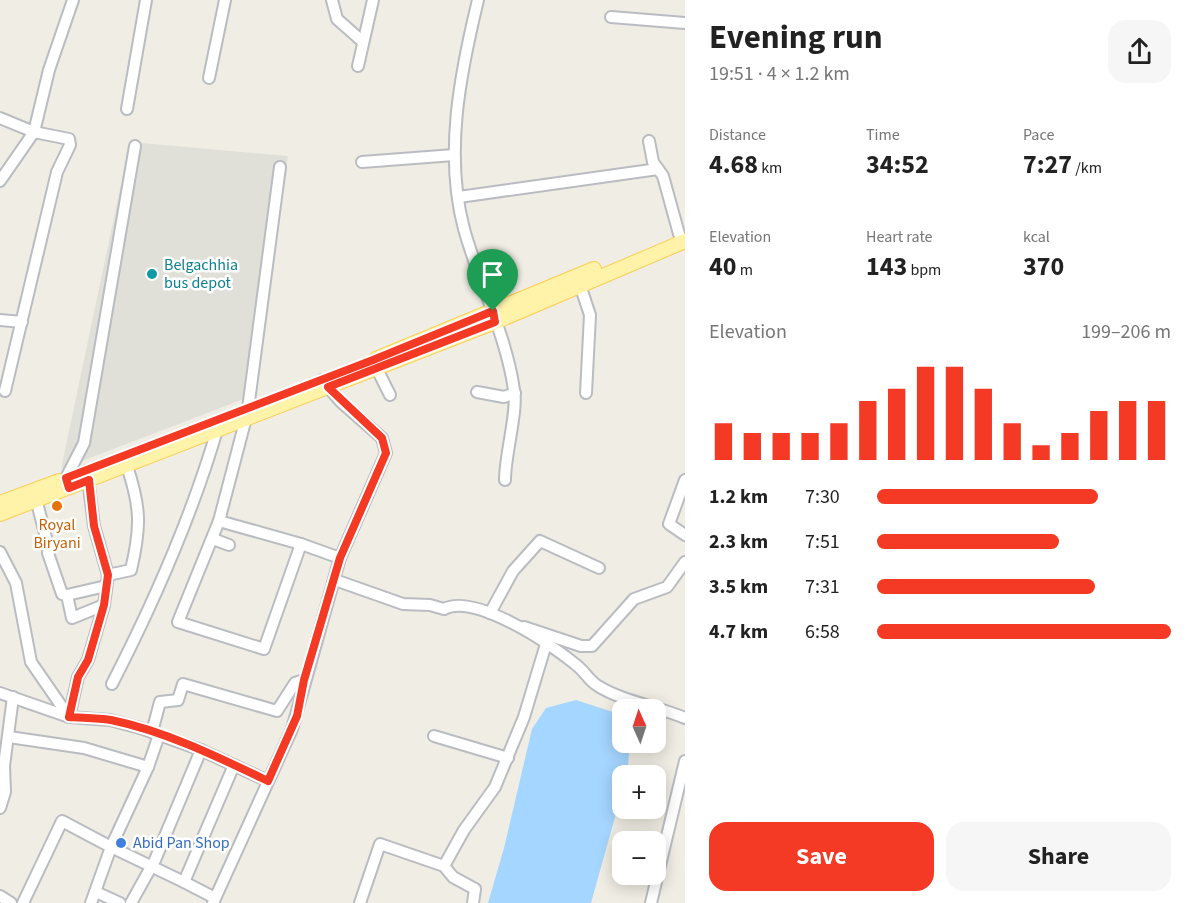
<!DOCTYPE html>
<html lang="en">
<head>
<meta charset="utf-8">
<style>
  body { margin:0; font-family:"Source Sans 3",sans-serif; background:#f6f6f6; color:#222; height:100vh; display:flex; flex-direction:column; font-size:22px; white-space:nowrap }
  * { box-sizing:border-box; margin:0 }
  p { font-size:20px; color:#767676 }
  .icon { flex:none; width:33px; height:33px; fill:none; stroke:currentColor; stroke-width:2; stroke-linecap:round; stroke-linejoin:round }
  .map { position:relative; flex:1; overflow:hidden }
  .sheet { display:flex; flex-direction:column; background:#fff; width:510px }
  .sheet>* { flex:none }
  .needle { width:39px; rotate:357deg }
  .tools { position:absolute; left:612px; top:699px; display:grid; gap:12px }
  .tools a { display:grid; place-items:center; width:54px; height:54px; border-radius:12px; background:#fff; box-shadow:0 3px 15px #0003; font-size:30px }
  .pin { position:absolute; display:grid; place-items:center; width:51px; height:51px; color:#fff; margin:-62px -26px; border-radius:50% 50% 50% 0; rotate:-45deg; box-shadow:0 0 6px #0007 }
  .pin .icon { rotate:45deg }
  .round { display:grid; place-items:center; flex:none; width:63px; height:63px; border-radius:18px; background:#f6f6f6 }
  .overview { display:flex; align-items:center; justify-content:space-between; height:102px; padding:0 24px }
  h1 { font-size:33px; font-weight:700; line-height:45px }
  .stats { display:grid; grid-template-columns:repeat(3,1fr); gap:9px; height:102px; padding:6px 24px }
  .stats div { display:grid; align-content:center }
  .stats b { font-size:26px; font-weight:700 }
  .stats small { font-size:16px; font-weight:400 }
  .stats p { font-size:16px }
  .chart { height:168px; padding:12px 24px }
  .chart p { display:flex; justify-content:space-between }
  .chart svg { width:100%; height:108px; margin-top:6px; stroke:#f43925; stroke-width:6 }
  .action { display:flex; gap:12px; margin-top:auto; padding:12px 24px }
  .action a { flex:1; height:69px; border-radius:18px; background:#f43925; color:#fff; font-size:24px; font-weight:700; line-height:69px; text-align:center }
  .action a+a { background:#f6f6f6; color:#222 }
  ul { padding:0 24px; list-style:none; font-size:20px }
  li { display:grid; grid-template-columns:96px 72px 1fr; align-items:center; height:45px }
  li i { height:15px; border-radius:8px; background:#f43925 }
  main { display:flex; flex:1; min-height:0 }
  .map>svg:first-child { display:block }
  .industrial { fill:#e0dfd8 }
  .water { fill:#a5d6ff }
  .lines { fill:none; stroke-linecap:round; stroke-linejoin:round }
  .minor-casing { stroke:#b9bcc1; stroke-width:14 }
  .major-casing { stroke:#fbce52; stroke-width:16 }
  .minor { stroke:#fff; stroke-width:10 }
  .major { stroke:#fff3aa; stroke-width:14 }
  .route-casing { stroke:#fff; stroke-width:12 }
  .route { stroke:#f43925; stroke-width:8 }
  .culture-dot { fill:#0f9aa8; stroke:#fff; stroke-width:2 }
  .food-dot { fill:#e8710a; stroke:#fff; stroke-width:2 }
  .shop-dot { fill:#3f7fe0; stroke:#fff; stroke-width:2 }
  .labels { text-anchor:middle; dominant-baseline:central; stroke-width:5; stroke-linejoin:round; paint-order:stroke }
  .culture-label { font-size:16px; fill:#0d838f; stroke:#fff; text-anchor:start }
  .food-label { font-size:16px; fill:#c56008; stroke:#fff }
  .shop-label { font-size:16px; fill:#366cbe; stroke:#fff; text-anchor:start }
</style>
</head>
<body>
<main>
<div class="map">
<svg width="685" height="903" viewBox="0 0 685 903">
  <rect width="100%" height="100%" fill="#f0ede4"/>
  <!-- industrial -->
  <polygon class="industrial" points="130,142 288,156 249,397 61,469"/>
  <!-- water -->
  <polygon class="water" points="576,700 622,715 622,742 630,743 627,775 622,776 622,792 591,903 488,903 504,848 532,729 546,708"/>
  <g class="lines">
    <defs>
      <g id="minor">
        <polyline points="332,0 337,19 363,42"/>
        <path d="M478 0C460 74 444 154 464 229 479 283 506 334 514 390 518 411 505 454 505 480"/>
        <polyline points="611,17 685,23"/>
        <polyline points="358,66 373,0"/>
        <polyline points="209,78 225,0"/>
        <polyline points="127,109 146,0"/>
        <polyline points="0,118 34,132 49,70 73,0"/>
        <polyline points="649,141 653,162 663,176 679,234"/>
        <polyline points="362,162 454,155"/>
        <polyline points="0,181 34,132 69,139 70,145 57,172 5,391"/>
        <polyline points="459,197 658,169"/>
        <polyline points="580,285 590,315 586,393"/>
        <polyline points="0,320 22,322"/>
        <polyline points="377,369 390,395"/>
        <polyline points="477,392 504,397 515,393"/>
        <polyline points="248,409 280,167"/>
        <polyline points="246,418 219,521 301,544 340,558"/>
        <polyline points="685,480 669,524 685,535"/>
        <polyline points="69,487 66,478 84,443 135,146"/>
        <polyline points="36,499 49,549 48,553 62,594 67,595"/>
        <polyline points="219,521 178,622 264,649 301,544"/>
        <polyline points="213,539 229,545"/>
        <polyline points="0,552 16,583 31,662 69,717 78,677 88,660 104,605 108,575 94,526 87,471"/>
        <path d="M108 575 131 570C141 527 141 508 127 466"/>
        <path d="M335 580 403 604 430 605 444 609C474 593 550 643 575 664 584 670 589 681 598 686 624 702 657 706 685 718"/>
        <polyline points="104,605 72,618 67,595 106,586"/>
        <polyline points="490,613 513,571 540,541 599,568"/>
        <polyline points="524,627 581,646 592,646 634,599 667,587 685,562"/>
        <path d="M112 684C154 602 191 519 217 430"/>
        <polyline points="0,693 69,717 110,720 140,728 201,750 268,781"/>
        <polyline points="152,732 160,702 178,700 183,684 277,711 295,683 304,680"/>
        <polyline points="434,736 508,758"/>
        <polyline points="9,737 84,748 148,767"/>
        <polyline points="0,808 5,792 4,766 13,697"/>
        <polyline points="444,866 464,830 495,787 524,717 546,644"/>
        <polyline points="184,882 215,898"/>
        <polyline points="96,892 120,903"/>
        <polyline points="0,896 11,903"/>
        <polyline points="23,903 62,821 111,847 148,767 159,735"/>
        <polyline points="91,903 111,847 184,882 234,765"/>
        <polyline points="131,903 155,860 201,750"/>
        <polyline points="213,903 292,729 340,558 386,453 382,438 341,402 322,380"/>
        <polyline points="360,903 380,844 444,866 453,877 475,889 473,903"/>
        <polyline points="651,903 685,761"/>
      </g>
      <g id="major">
        <polyline points="376,359 594,269"/>
        <polyline points="0,503 59,481"/>
        <polyline points="0,514 495,322 685,241"/>
      </g>
    </defs>
    <!-- minor casing -->
    <use href="#minor" class="minor-casing"/>
    <!-- major casing -->
    <use href="#major" class="major-casing"/>
    <!-- minor -->
    <use href="#minor" class="minor"/>
    <!-- major -->
    <use href="#major" class="major"/>
  </g>
  <g class="lines">
    <defs>
      <path id="route" d="M493 311 495 322 328 387 382 438 386 453 340 558 304 680 297 716 268 781C218 757 165 731 111 720 97 718 83 718 69 717L78 677 88 660 104 605 108 575 94 526 89 480 69 488 66 478 373 360Z"/>
    </defs>
    <!-- route casing -->
    <use href="#route" class="route-casing"/>
    <!-- route -->
    <use href="#route" class="route"/>
  </g>
  <!-- markers -->
  <circle class="culture-dot" cx="152" cy="274" r="6"/>
  <circle class="food-dot" cx="57" cy="506" r="6"/>
  <circle class="shop-dot" cx="121" cy="843" r="6"/>
  <g class="labels">
    <!-- culture labels -->
    <g class="culture-label">
      <text x="164" y="265">Belgachhia<tspan x="164" dy="18">bus depot</tspan></text>
    </g>
    <!-- food labels -->
    <g class="food-label">
      <text x="57" y="525">Royal<tspan x="57" dy="18">Biryani</tspan></text>
    </g>
    <!-- shop labels -->
    <g class="shop-label">
      <text x="133" y="843">Abid Pan Shop</text>
    </g>
  </g>
</svg>
<div class="tools">
<a><svg class="needle" viewBox="-14 -14 28 28"><path d="M0-13l5 13h-10z" fill="#e53935"/><path d="M0 13l5-13h-10z" fill="#767676"/></svg></a>
<a>+</a>
<a>−</a>
</div>
<div class="pin" style="left:493px;top:311px;background:#1e9e55"><svg class="icon" aria-label="arrive" viewBox="0 0 24 24"><path d="M6 21V4h12l-3 4 3 4H6"/></svg></div>
</div>
<section class="sheet">
<div class="overview"><div><h1>Evening run</h1><p>19:51 · 4 × 1.2 km</p></div><a class="round"><svg class="icon" aria-label="share" viewBox="0 0 24 24"><path d="M12 15V3M7 8l5-5 5 5M5 13v7h14v-7"/></svg></a></div>
<div class="stats">
<div><p>Distance</p><b>4.68<small> km</small></b></div>
<div><p>Time</p><b>34:52</b></div>
<div><p>Pace</p><b>7:27<small> /km</small></b></div>
</div>
<div class="stats">
<div><p>Elevation</p><b>40<small> m</small></b></div>
<div><p>Heart rate</p><b>143<small> bpm</small></b></div>
<div><p>kcal</p><b>370</b></div>
</div>
<div class="chart"><p><span>Elevation</span>199–206 m</p>
<svg viewBox="0 0 160 44" preserveAspectRatio="none"><path d="M5 44V29M15 44V33M25 44V33M35 44V33M45 44V29M55 44V20M65 44V15M75 44V6M85 44V6M95 44V15M105 44V29M115 44V38M125 44V33M135 44V24M145 44V20M155 44V20"/></svg>
</div>
<ul>
<li><b>1.2 km</b>7:30<i style="width:75%"></i></li>
<li><b>2.3 km</b>7:51<i style="width:62%"></i></li>
<li><b>3.5 km</b>7:31<i style="width:74%"></i></li>
<li><b>4.7 km</b>6:58<i style="width:100%"></i></li>
</ul>
<div class="action"><a>Save</a><a>Share</a></div>
</section>
</main>
</body>
</html>
